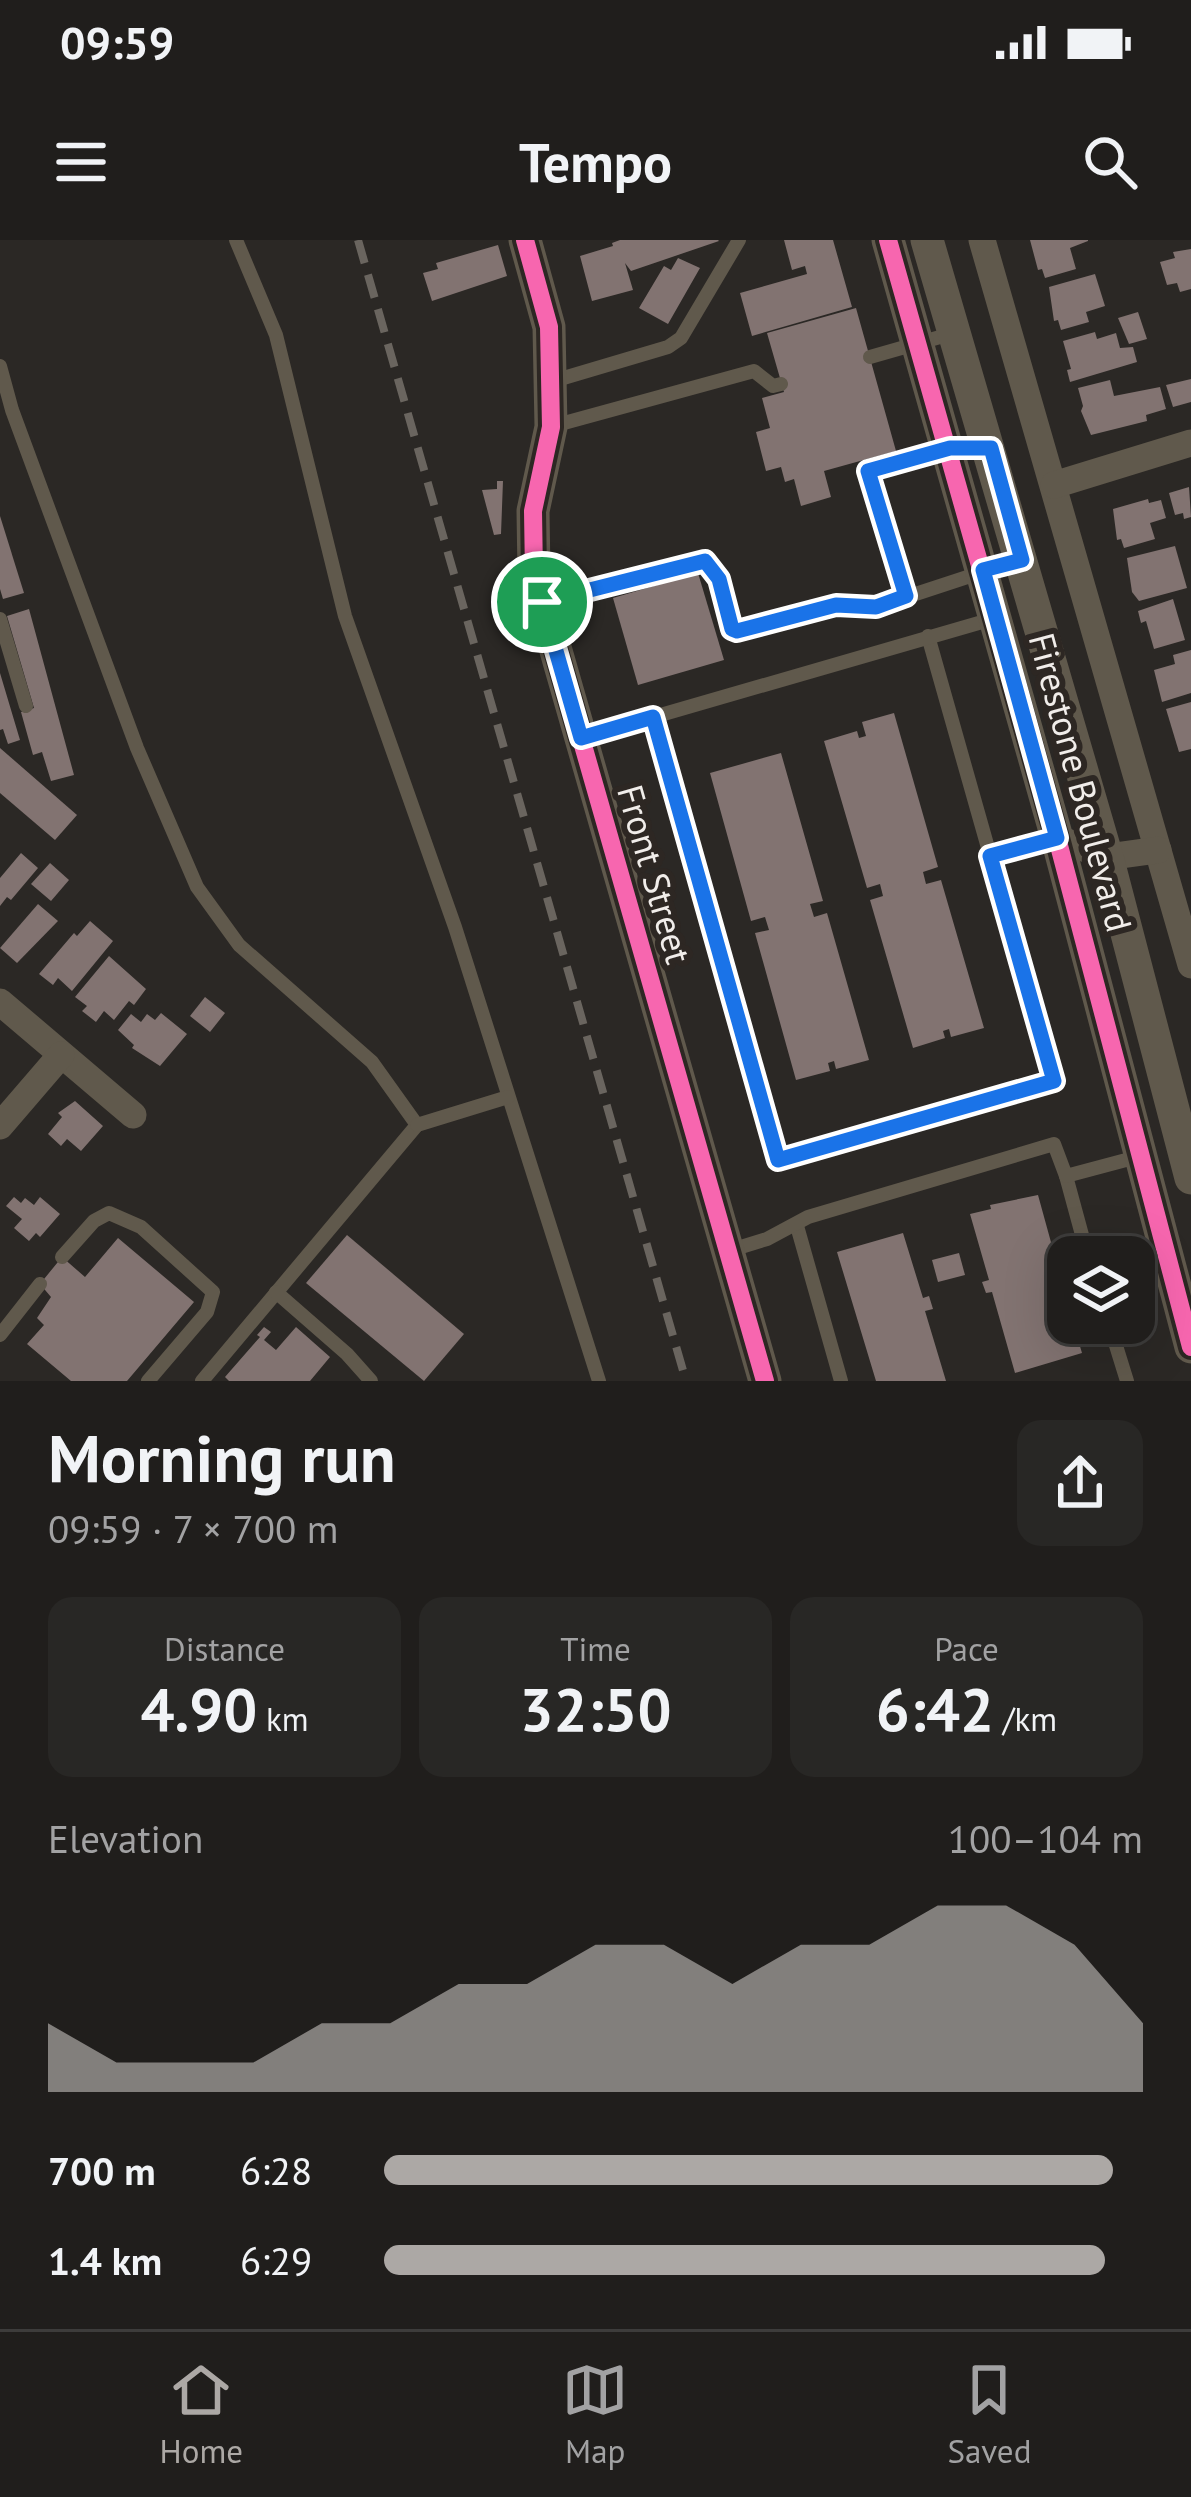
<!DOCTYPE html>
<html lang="en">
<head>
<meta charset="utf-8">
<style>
  body { margin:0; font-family:"PT Sans",sans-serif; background:#282725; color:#f1f3f6; height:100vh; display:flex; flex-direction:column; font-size:45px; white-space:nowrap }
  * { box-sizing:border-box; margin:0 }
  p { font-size:39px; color:#a2a2a3 }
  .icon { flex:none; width:66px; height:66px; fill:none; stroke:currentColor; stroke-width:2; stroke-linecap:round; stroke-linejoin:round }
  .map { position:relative; height:1141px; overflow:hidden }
  .side { display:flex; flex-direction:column; background:#201e1c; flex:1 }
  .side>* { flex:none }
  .controls { position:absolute; left:1047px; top:996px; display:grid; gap:24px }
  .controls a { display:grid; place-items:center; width:108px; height:108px; border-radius:24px; background:#201e1c; box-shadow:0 12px 48px #0002,0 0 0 3px #3d3c3b; font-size:60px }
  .pin { position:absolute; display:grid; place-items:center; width:102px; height:102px; color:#fff; margin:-51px; border:6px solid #fff; border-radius:50%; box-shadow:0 3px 12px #0007 }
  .round { display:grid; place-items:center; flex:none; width:126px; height:126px; border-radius:24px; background:#282725 }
  .overview { display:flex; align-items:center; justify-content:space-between; height:204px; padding:0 48px }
  h1 { font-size:66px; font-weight:800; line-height:90px }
  .figures { display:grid; grid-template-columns:repeat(3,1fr); gap:18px; height:204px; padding:12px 48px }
  .figures div { display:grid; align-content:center; border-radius:24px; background:#282725; text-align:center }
  .figures b { font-size:60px; font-weight:800 }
  .figures small { font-size:33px; font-weight:400 }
  .figures p { font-size:33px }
  .chart { height:336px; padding:24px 48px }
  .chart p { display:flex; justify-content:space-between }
  .chart svg { width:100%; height:216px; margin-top:12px; fill:#aca8a5; opacity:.7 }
  ul { padding:0 48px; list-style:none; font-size:39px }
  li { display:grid; grid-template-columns:192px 144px 1fr; align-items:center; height:90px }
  li i { height:30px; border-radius:15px; background:#aca8a5 }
  .status { display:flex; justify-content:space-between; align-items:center; height:84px; padding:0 60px; background:#201e1c; direction:ltr }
  .status svg { height:33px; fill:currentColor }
  header { display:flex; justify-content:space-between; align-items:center; height:156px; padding:0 48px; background:#201e1c; font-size:54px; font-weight:800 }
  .tab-bar { display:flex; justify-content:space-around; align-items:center; height:168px; border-top:3px solid #3d3c3b; background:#201e1c; font-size:33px; color:#a2a2a3 }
  .tab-bar a { display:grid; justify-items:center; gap:6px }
  .tab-bar .selected { color:#aca8a5 }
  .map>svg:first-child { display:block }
  .building { fill:#827371 }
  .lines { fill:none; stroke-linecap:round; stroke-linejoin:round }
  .service { stroke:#60594c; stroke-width:14 }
  .minor { stroke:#60594c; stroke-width:27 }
  .tertiary { stroke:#60594c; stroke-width:33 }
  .rail { stroke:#6a655f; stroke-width:8; stroke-dasharray:24 12; stroke-linecap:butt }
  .cycleway-casing { stroke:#2d2723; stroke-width:26 }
  .cycleway { stroke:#f766af; stroke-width:18 }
  .route-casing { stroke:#fff; stroke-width:24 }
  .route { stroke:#1a73e8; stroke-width:15 }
  .labels { text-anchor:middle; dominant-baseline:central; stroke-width:12; stroke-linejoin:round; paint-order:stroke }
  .street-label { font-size:36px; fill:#f1edea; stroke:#2d2723 }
</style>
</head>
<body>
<div class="status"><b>09:59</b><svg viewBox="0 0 49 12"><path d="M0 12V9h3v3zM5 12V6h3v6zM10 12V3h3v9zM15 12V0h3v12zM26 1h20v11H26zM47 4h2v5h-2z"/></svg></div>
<header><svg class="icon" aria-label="menu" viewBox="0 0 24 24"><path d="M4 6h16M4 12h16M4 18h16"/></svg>Tempo<svg class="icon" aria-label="search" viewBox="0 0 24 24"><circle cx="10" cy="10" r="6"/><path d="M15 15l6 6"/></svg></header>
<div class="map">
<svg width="1191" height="1141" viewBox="0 0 1191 1141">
  <rect width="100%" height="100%" fill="#2b2825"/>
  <!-- building -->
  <g class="building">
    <polygon points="620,0 718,0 719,1 631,31 625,23 633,50 592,61 580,16 613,6 612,3"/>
    <polygon points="784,0 833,0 852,67 752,96 740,53 807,34 805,26 792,30"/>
    <polygon points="1030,0 1088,0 1088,1 1070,8 1076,29 1045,38 1042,29 1038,30"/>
    <polygon points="498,5 507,36 432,61 423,33 438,29 436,23"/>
    <polygon points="1191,9 1191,49 1180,52 1177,43 1167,45 1160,22 1175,18 1173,12"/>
    <polygon points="678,18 700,28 668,84 639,68 664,26 671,30"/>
    <polygon points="1095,34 1105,66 1086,72 1089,82 1061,90 1058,80 1054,81 1049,47"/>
    <polygon points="856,68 896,211 824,231 831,257 801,266 794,239 785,242 781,227 766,231 756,192 770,188 762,158 784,152 767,93"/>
    <polygon points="1138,72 1147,99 1129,104 1118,78"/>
    <polygon points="1095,92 1097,99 1116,93 1120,108 1133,107 1137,122 1070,142 1067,130 1071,129 1063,101"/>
    <polygon points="1191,139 1191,162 1173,167 1166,145"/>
    <polygon points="1110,140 1114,156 1160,147 1166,169 1146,175 1147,181 1091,195 1081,171 1083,166 1078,148"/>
    <polygon points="497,241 503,241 501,294 494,295 482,250 497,249"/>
    <polygon points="1189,247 1191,277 1184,279 1183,273 1175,275 1169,253"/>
    <polygon points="1148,259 1149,263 1161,260 1166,278 1150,283 1155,299 1124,308 1121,299 1117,300 1113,269"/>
    <polygon points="0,276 24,353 3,359 0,349"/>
    <polygon points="1175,306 1187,348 1139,361 1132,352 1127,318"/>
    <polygon points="698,333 724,420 638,445 613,358"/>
    <polygon points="1173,359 1185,400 1154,409 1146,381 1141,383 1138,371"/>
    <polygon points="29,369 74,535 51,541 42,512 33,515 21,472 34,468 7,376"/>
    <polygon points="1191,410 1191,453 1162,462 1154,430 1175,424 1173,415"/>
    <polygon points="0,433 20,500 8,504 3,489 0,490"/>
    <polygon points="1191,462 1191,509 1179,512 1166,469"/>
    <polygon points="894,473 938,627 923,632 926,644 941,640 984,788 951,797 949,789 943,791 945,798 913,808 870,660 883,656 880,644 867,648 824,501 857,491 859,498 866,496 862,482"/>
    <polygon points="0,508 77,575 55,600 0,553"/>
    <polygon points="781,513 823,661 810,664 814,677 827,673 869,820 836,829 834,821 828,823 830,831 796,840 755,693 769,690 765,677 751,681 710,533"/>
    <polygon points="21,613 38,628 11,660 7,657 0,666 0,638"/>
    <polygon points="50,623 69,640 51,661 31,644"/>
    <polygon points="38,664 58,681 17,723 0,708"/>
    <polygon points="90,681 113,701 72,751 58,738 53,745 39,734 74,693 77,696"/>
    <polygon points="109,716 146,749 134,765 129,761 114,780 104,771 96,782 82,771 87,766 75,757"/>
    <polygon points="205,757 225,773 210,792 190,776"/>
    <polygon points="161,773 187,794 160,826 132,808 134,805 118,790 131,774 141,782 147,774 155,780"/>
    <polygon points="75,861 103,886 81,911 67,899 61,906 48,894 62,877 58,873"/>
    <polygon points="1038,955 1068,1064 1068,1083 1073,1083 1082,1113 1015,1133 992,1052 986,1053 982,1042 989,1040 970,974 991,969 990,965"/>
    <polygon points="14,957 21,963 25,958 34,965 40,957 60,974 40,997 36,993 29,1001 14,988 22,979 6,966"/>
    <polygon points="903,993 923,1058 929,1056 933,1069 925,1071 946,1141 876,1141 837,1012"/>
    <polygon points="347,995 464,1094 424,1141 306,1043"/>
    <polygon points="118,998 194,1062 127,1141 71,1141 27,1104 44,1085 37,1078 51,1057 40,1044 62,1017 85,1037"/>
    <polygon points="959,1013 965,1035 938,1042 932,1020"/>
    <polygon points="264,1087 271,1092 264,1100 276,1110 296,1087 330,1117 310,1141 229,1141 225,1137 260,1097 257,1095"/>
  </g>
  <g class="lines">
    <!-- service -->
    <g class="service">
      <polyline points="236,0 276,95 345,376 455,687 599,1141"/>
      <polyline points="870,117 954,93"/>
      <polyline points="0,126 12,170 137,508 197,647 239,705 372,822 417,885 202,1141"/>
      <polyline points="550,142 668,107 681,98 739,0"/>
      <polyline points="553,186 754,131 773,146 781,144"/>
      <polyline points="906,356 868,231 950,208 987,208"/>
      <polyline points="545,361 705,321 719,339 732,389 737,391 836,365 876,367 1022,319"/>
      <polyline points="0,379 26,466"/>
      <polyline points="653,477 779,920 1054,841 928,396"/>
      <polyline points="581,498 996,378"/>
      <polyline points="990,616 1057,598"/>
      <polyline points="417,885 508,857"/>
      <polyline points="1066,936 1088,1017"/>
      <polyline points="797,986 841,1141"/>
      <polyline points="728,1011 767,999 808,977 1054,904 1066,936 1141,916"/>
      <polyline points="62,1017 94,981 109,973 141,987 213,1052 207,1072 148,1141"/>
      <polyline points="276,1052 347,1114 371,1141"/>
      <polyline points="1109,1083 1127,1141"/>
      <polyline points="0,1095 40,1044"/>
    </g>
    <!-- minor -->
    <g class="minor">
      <polyline points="982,0 1191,725"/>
      <polyline points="1054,245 1191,203"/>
      <polyline points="1057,598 1107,617 1158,610"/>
      <polyline points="0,762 133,875"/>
      <polyline points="0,886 61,815"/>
    </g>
    <!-- tertiary -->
    <g class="tertiary">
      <polyline points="525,0 549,87 551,187 533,271 534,334 765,1141"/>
      <polyline points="888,0 1057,598 1191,1107"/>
      <polyline points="927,0 1107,617 1191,938"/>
    </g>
    <!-- rail -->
    <polyline class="rail" points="358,0 686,1141"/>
    <defs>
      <g id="cycleway">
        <polyline points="525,0 549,87 551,187 533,271 534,334 765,1141"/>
        <polyline points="888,0 1057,598 1191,1107"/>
      </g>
    </defs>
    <!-- cycleway casing -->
    <use href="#cycleway" class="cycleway-casing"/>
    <!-- cycleway -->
    <use href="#cycleway" class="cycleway"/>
  </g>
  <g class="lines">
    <defs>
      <polygon id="route" points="950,208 991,208 1022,320 983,330 1057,598 990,616 1054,841 778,920 653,477 581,498 542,362 705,321 719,339 732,389 737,391 836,365 876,367 906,356 868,231"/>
    </defs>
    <!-- route casing -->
    <use href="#route" class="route-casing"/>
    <!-- route -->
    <use href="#route" class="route"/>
  </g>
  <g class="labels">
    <!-- street labels -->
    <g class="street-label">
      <text transform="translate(1081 542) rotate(75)">Firestone Boulevard</text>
      <text transform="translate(655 634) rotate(74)">Front Street</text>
    </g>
  </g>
</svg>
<div class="controls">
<a><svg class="icon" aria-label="layers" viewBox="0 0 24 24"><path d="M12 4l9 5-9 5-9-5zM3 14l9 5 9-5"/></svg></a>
</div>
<div class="pin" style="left:542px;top:362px;background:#1e9e55"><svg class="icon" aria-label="arrive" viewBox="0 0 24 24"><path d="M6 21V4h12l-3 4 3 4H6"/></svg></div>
</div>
<section class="side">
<div class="overview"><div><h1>Morning run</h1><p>09:59 · 7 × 700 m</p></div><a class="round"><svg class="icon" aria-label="share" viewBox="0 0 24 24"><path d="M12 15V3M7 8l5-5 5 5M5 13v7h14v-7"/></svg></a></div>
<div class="figures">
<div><p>Distance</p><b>4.90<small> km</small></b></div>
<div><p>Time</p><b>32:50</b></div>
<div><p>Pace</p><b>6:42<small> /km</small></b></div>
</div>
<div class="chart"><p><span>Elevation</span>100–104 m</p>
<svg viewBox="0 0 160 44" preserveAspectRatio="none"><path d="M0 44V30L10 38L20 38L30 38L40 30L50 30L60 22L70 22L80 14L90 14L100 22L110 14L120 14L130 6L140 6L150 14L160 30V44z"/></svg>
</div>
<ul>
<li><b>700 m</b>6:28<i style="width:96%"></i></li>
<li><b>1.4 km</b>6:29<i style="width:95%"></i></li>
</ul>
</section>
<nav class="tab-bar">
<a class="selected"><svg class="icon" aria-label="home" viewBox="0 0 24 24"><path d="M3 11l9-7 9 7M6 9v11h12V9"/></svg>Home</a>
<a><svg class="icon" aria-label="map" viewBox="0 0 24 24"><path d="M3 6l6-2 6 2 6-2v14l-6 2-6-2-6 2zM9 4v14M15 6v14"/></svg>Map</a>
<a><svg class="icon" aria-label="saved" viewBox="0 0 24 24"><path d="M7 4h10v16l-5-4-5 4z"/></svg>Saved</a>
</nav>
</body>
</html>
